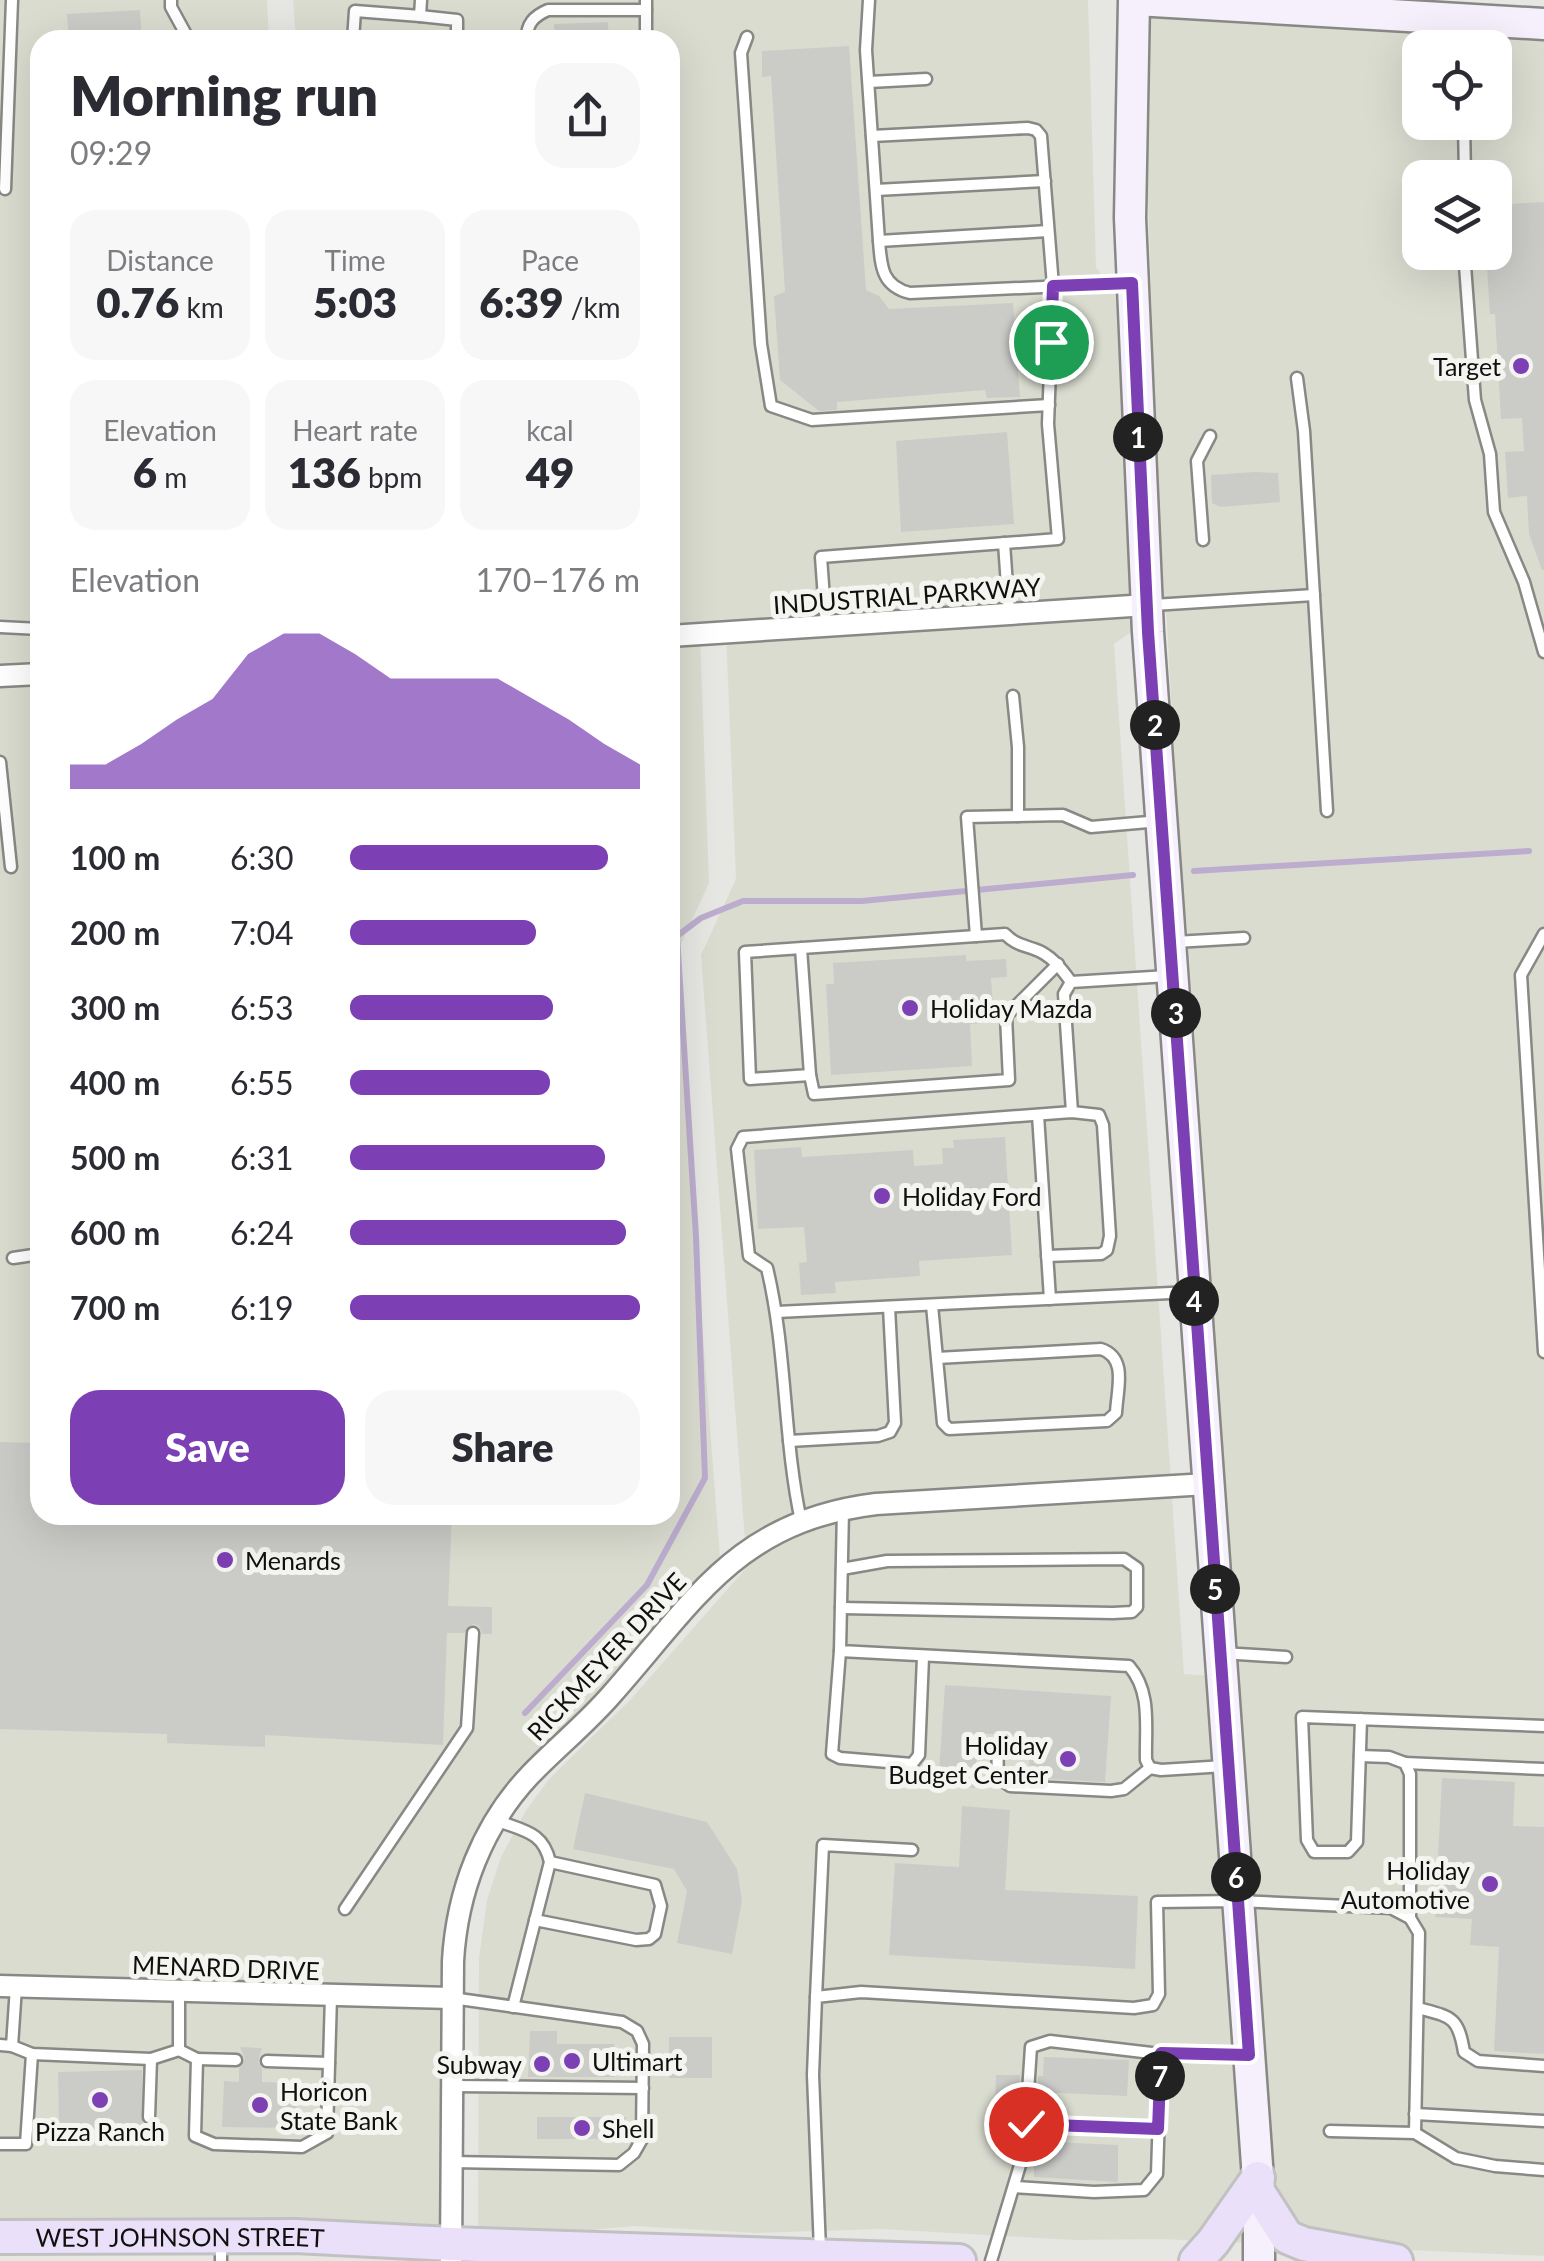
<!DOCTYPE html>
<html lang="en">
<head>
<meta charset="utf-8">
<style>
  body { margin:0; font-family:Lato,sans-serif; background:#f7f7f7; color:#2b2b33; height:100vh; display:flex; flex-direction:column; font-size:38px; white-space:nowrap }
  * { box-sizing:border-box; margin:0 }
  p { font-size:32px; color:#7c7c81 }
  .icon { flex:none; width:55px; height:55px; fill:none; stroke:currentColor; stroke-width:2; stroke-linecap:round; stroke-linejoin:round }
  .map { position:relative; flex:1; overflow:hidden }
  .panel { position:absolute; left:30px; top:30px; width:650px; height:1495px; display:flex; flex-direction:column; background:#fff; border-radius:30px; box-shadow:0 10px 40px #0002 }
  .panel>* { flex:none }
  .tools { position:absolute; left:1402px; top:30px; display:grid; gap:20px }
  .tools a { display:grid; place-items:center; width:110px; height:110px; border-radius:20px; background:#fff; box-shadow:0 10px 40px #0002; font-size:50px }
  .pin { position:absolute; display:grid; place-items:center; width:85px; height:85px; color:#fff; margin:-42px; border:5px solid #fff; border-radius:50%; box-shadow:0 2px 10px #0007 }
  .km { position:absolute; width:50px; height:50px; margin:-25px; border-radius:50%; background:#222; color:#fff; font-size:28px; line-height:50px; text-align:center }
  .round { display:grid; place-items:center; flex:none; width:105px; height:105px; border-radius:30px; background:#f7f7f7 }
  .overview { display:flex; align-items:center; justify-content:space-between; height:170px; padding:0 40px }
  h1 { font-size:55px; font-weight:800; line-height:75px }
  .metrics { display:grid; grid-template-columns:repeat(3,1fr); gap:15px; height:170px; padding:10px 40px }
  .metrics div { display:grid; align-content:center; border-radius:25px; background:#f7f7f7; text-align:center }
  .metrics b { font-size:42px; font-weight:800 }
  .metrics small { font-size:28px; font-weight:400 }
  .metrics p { font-size:28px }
  .chart { height:280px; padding:20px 40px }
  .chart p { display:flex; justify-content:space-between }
  .chart svg { width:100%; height:180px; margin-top:10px; fill:#7c3fb4; opacity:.7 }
  .cta { display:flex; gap:20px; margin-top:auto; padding:20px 40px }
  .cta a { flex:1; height:115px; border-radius:30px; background:#7c3fb4; color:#fff; font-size:40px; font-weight:800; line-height:115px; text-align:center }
  .cta a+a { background:#f7f7f7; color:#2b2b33 }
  ul { padding:0 40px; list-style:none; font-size:32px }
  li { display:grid; grid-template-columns:160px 120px 1fr; align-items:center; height:75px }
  li i { height:25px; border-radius:12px; background:#7c3fb4 }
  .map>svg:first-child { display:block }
  .built { fill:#dbdcd0; fill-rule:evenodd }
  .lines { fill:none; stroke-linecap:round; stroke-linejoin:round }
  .stream { stroke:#bcadce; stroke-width:6 }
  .building { fill:#cbccc8 }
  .service-casing { stroke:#888885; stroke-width:15 }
  .minor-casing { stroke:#888885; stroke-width:25 }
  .secondary-casing { stroke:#888885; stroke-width:35 }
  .primary-casing { stroke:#c1c1c1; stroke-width:38 }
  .service { stroke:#fff; stroke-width:10 }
  .minor { stroke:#fff; stroke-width:20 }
  .secondary { stroke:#f5f0fc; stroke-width:30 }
  .primary { stroke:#ebe0fa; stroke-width:32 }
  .route-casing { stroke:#fff; stroke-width:20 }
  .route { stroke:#7c3fb4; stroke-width:12 }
  .poi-dot { fill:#7c3fb4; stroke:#f4f4f0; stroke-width:4 }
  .labels { text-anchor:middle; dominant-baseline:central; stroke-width:10; stroke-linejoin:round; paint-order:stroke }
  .poi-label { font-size:25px; fill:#10100f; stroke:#f4f4f0; text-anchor:start }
  .street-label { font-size:25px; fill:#10100f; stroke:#f4f4f0 }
</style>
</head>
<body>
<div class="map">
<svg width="1544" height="2261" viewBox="0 0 1544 2261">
  <rect width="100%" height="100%" fill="#e6e7e3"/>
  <!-- built -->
  <g class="built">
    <polygon points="0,0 267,0 269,40 40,40 40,1515 670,1515 670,636 700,634 709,883 674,959 721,1570 533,1771 461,1903 451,2244 0,2222"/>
    <path d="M293 0H1088L1096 267 1153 348 1147 169 1149 17 1544 40V2256L1161 2239 1074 2240 881 2229 756 2233 633 2226 478 2241 479 1958 487 1900 501 1857 525 1812 549 1779 630 1700 747 1567 701 955 736 879 726 631 670 634V40H296ZM1420 48H1495V122H1420ZM1420 178H1495V252H1420ZM1166 607 1181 880 1188 937 1225 1502 1240 1678 1184 1674 1114 644Z"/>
  </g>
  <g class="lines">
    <!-- stream -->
    <g class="stream">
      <polyline points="1194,871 1529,851"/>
      <polyline points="525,1713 647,1585 705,1478 696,1236 677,936 701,918 743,901 862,901 1133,875"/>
    </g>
  </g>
  <!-- building -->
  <g class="building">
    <polygon points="140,10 142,40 69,40 67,14"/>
    <polygon points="608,22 609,40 554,40 554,24"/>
    <polygon points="849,46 866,290 879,296 889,309 1013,303 1020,397 987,398 985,390 837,402 837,410 819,411 780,380 774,296 785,292 771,76 762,77 762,51"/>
    <polygon points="1544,202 1544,570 1542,570 1529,534 1527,496 1508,498 1505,452 1524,451 1522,418 1501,419 1495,314 1490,314 1486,252 1495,252 1495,205"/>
    <polygon points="1007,432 1014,524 901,532 896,441"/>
    <polygon points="1255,472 1278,473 1280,502 1220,507 1212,503 1211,475"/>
    <polygon points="966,955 966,961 1006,959 1007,977 991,978 994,1022 970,1024 972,1066 831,1075 826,984 834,984 833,963"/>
    <polygon points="1005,1137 1012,1255 919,1261 920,1276 835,1282 836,1293 801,1295 799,1263 807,1262 804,1227 758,1229 754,1150 801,1147 802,1157 913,1150 914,1166 943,1164 942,1148 954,1148 953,1140"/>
    <polygon points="0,1442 40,1443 40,1515 452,1515 448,1606 492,1607 492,1634 482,1634 479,1626 473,1624 464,1633 447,1633 443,1745 265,1735 265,1747 167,1743 167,1734 0,1729"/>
    <polygon points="945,1685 1111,1696 1105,1782 1028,1778 1031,1737 978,1733 975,1788 938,1786"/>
    <polygon points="1442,1778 1515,1782 1513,1826 1544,1827 1544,2054 1494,2051 1499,1947 1470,1945 1472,1919 1435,1917"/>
    <polygon points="585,1793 707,1822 737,1869 742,1901 732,1954 677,1943 687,1891 674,1869 573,1849"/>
    <polygon points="962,1806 1010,1810 1005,1890 1138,1896 1135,1969 889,1955 895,1863 959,1867"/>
    <polygon points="530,2031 557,2031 557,2044 614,2044 615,2077 528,2077"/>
    <rect x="669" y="2037" width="43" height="41"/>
    <polygon points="240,2047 262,2048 258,2062 262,2068 262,2082 297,2083 296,2128 222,2127 224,2081 239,2082 239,2068 245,2059"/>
    <polygon points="1044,2057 1129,2060 1127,2096 1037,2092 1038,2076 1043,2076"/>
    <polygon points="142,2070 143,2128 59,2130 58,2072"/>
    <polygon points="996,2075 1020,2075 1017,2132 994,2131"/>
    <rect x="537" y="2117" width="89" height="22"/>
    <polygon points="1034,2141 1118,2145 1118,2182 1034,2177"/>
  </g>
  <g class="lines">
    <defs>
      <g id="service">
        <polyline points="171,0 171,7 189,40"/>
        <polyline points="646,0 646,40"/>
        <path d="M869 0 866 50 879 241C881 267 882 286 910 293L1130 283"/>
        <polyline points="420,16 457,20 457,40"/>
        <polyline points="1463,20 1463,48"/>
        <polyline points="747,37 741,53 761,344 771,406 812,420 1049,405"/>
        <polyline points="353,40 355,11 420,16 421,0"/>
        <path d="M527 40C526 24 534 16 548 10H646"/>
        <polyline points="869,82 926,79"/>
        <polyline points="1464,122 1465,178"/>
        <polyline points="5,189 12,0"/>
        <polyline points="876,190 1045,181"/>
        <polyline points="879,241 1048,231"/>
        <polyline points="1464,252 1475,400 1490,454 1494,512 1524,582 1544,652"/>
        <polyline points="1297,378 1304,431 1327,811"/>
        <polyline points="1203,540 1197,461 1210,436"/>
        <polyline points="1004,543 1009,614"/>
        <polyline points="1153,605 1314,595"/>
        <polyline points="826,626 821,557 1058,539 1048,424 1053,286 1041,136 1036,130 1028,128 872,136"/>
        <polyline points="0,627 40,629"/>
        <polyline points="1013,696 1018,747 1018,816"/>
        <polyline points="0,762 11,867"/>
        <polyline points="1544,934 1521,975 1544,1352"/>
        <polyline points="1175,942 1244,938"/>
        <polyline points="801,948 810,1075 750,1079 745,952 976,936"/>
        <path d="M1071 982C1061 968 1050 954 1034 949 1020 944 1015 944 1005 934L976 936 967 817 1063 815 1091 827 1160 821"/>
        <polyline points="810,1075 814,1094 1009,1080 1006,1016 1058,964"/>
        <polyline points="1072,1112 1064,994 1071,982 1168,976"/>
        <polyline points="1038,1115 1050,1299"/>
        <polyline points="13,1258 40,1254"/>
        <path d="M932 1305 943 1423 949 1429 1107 1421 1116 1413C1117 1389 1128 1358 1101 1349L937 1358"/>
        <polyline points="777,1312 1191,1292"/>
        <polyline points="789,1441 878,1436 890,1432 895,1423 889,1307"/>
        <path d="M843 1510 840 1651 1129 1666C1152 1692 1145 1728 1146 1760L1150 1768 1161 1770 1225 1766"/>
        <path d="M801 1521C783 1438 787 1351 767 1268L749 1256 737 1149 743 1137 1072 1112 1099 1115 1103 1125 1110 1236 1107 1250 1101 1254 1047 1256"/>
        <polyline points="841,1608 1113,1613 1132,1612 1137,1607 1137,1568 1124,1559 887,1561 842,1569"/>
        <polyline points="840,1651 832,1754 840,1758 912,1764 919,1755 923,1657"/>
        <polyline points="1222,1653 1286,1657"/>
        <polyline points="1361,1719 1357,1842 1348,1852 1314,1852 1307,1840 1302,1717 1544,1726"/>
        <path d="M998 1752C997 1769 996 1777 1010 1786L1111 1791 1124 1789 1150 1768"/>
        <polyline points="1360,1756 1389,1757 1405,1763 1410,1774 1410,1918"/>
        <polyline points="1405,1763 1544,1769"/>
        <path d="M496 1820C523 1831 543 1831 550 1862L513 2007"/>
        <polyline points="345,1909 467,1728 473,1633"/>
        <polyline points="535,1920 636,1940 649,1939 655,1934 661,1906 655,1885 550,1862"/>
        <polyline points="816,1997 823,1845 912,1850"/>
        <path d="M1418 2008C1451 2017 1458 2016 1464 2052L1478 2061 1544 2066"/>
        <polyline points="0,2045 12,2046 16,1987"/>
        <polyline points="12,2046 32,2054 151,2059 179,2050 179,1991"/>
        <polyline points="179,2050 197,2059 195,2136 214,2144 302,2147 327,2133 331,1996"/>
        <polyline points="197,2059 236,2060"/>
        <polyline points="267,2061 329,2063"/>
        <polyline points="452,2086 643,2088"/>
        <polyline points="1415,2114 1544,2121"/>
        <polyline points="149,2117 151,2059"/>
        <polyline points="1026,2125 1158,2129"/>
        <polyline points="1415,2133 1456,2158 1495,2166 1544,2170"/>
        <polyline points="0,2144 26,2144 32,2054"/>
        <polyline points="451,2162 619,2165 634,2153 642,2139 643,2044 637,2031 622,2022 452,1998"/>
        <polyline points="1014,2187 1094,2192 1144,2190 1157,2174 1161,2053"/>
        <polyline points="221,2242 221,2261"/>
        <polyline points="820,2250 813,2075 816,1997 861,1992 1134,2008 1153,2005 1159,1994 1157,1902 1238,1901 1391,1908 1410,1918 1419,1933 1415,2133 1330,2131"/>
        <polyline points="991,2261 1024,2152 1031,2047 1050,2041 1177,2056 1248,2055"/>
      </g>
      <g id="minor">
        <polyline points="670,636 1147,605"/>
        <polyline points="0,676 40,674"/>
        <polyline points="0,1986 451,1998"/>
        <path d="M451 2261 453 1961C457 1892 482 1826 530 1775 557 1747 587 1723 612 1694 696 1599 738 1521 876 1504L1207 1484"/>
      </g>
      <g id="secondary">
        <polyline points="1134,0 1130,218 1148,632 1259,2193 1259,2261"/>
        <polyline points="1136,0 1544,24"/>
      </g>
      <g id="primary">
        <polyline points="1259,2193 1287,2237 1304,2244 1396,2261"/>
        <path id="s1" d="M0 2237 295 2236 451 2244 959 2261"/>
        <polyline points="1196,2261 1213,2242 1258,2178"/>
      </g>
    </defs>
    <!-- service casing -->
    <use href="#service" class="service-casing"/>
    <!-- minor casing -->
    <use href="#minor" class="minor-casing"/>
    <!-- secondary casing -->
    <use href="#secondary" class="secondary-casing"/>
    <!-- primary casing -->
    <use href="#primary" class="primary-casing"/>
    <!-- service -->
    <use href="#service" class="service"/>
    <!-- minor -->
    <use href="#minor" class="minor"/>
    <!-- secondary -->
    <use href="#secondary" class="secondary"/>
    <!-- primary -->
    <use href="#primary" class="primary"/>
  </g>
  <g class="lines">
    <defs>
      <polyline id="route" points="1026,2124 1158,2129 1161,2053 1249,2055 1148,632 1132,283 1053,286 1051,342"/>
    </defs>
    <!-- route casing -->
    <use href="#route" class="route-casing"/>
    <!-- route -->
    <use href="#route" class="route"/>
  </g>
  <!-- markers -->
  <g class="poi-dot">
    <circle cx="1521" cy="366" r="10"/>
    <circle cx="910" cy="1008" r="10"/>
    <circle cx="882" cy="1196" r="10"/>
    <circle cx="225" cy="1560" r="10"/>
    <circle cx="1068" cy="1759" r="10"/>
    <circle cx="1490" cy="1884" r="10"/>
    <circle cx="572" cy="2061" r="10"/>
    <circle cx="542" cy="2064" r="10"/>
    <circle cx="100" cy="2100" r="10"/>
    <circle cx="260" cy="2105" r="10"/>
    <circle cx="582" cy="2128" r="10"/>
  </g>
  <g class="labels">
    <!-- poi labels -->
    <g class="poi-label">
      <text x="1501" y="366" text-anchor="end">Target</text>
      <text x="930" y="1008">Holiday Mazda</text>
      <text x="902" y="1196">Holiday Ford</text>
      <text x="245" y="1560">Menards</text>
      <text x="1048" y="1745" text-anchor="end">Holiday<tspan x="1048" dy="29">Budget Center</tspan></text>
      <text x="1470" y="1870" text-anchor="end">Holiday<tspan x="1470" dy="29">Automotive</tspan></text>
      <text x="592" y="2061">Ultimart</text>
      <text x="522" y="2064" text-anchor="end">Subway</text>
      <text x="280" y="2091">Horicon<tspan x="280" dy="29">State Bank</tspan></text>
      <text x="602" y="2128">Shell</text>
      <text x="100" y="2131" text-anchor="middle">Pizza Ranch</text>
    </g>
    <!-- street labels -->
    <g class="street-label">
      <text transform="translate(907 595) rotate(-4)">INDUSTRIAL PARKWAY</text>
      <text transform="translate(606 1656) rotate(-47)">RICKMEYER DRIVE</text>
      <text transform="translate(226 1967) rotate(2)">MENARD DRIVE</text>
      <text stroke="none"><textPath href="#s1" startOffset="180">WEST JOHNSON STREET</textPath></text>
    </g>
  </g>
</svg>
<div class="tools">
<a><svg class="icon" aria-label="locate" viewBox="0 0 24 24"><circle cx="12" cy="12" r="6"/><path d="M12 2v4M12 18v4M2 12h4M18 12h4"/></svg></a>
<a><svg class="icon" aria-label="layers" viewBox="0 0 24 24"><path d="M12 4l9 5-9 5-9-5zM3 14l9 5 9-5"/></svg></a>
</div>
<div class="pin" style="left:1051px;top:342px;background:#1e9e55"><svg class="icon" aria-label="arrive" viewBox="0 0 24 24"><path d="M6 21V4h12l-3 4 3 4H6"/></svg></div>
<div class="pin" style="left:1026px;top:2124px;background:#d93025"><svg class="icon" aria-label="check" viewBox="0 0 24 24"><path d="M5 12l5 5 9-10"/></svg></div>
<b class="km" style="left:1138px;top:437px">1</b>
<b class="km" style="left:1155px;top:725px">2</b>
<b class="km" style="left:1176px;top:1013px">3</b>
<b class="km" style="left:1194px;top:1301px">4</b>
<b class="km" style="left:1215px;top:1589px">5</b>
<b class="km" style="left:1236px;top:1877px">6</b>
<b class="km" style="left:1160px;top:2076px">7</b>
<section class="panel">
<div class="overview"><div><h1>Morning run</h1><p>09:29</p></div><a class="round"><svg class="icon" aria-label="share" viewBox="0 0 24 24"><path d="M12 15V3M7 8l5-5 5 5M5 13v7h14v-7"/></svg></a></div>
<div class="metrics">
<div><p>Distance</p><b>0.76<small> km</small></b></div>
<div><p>Time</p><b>5:03</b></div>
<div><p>Pace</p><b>6:39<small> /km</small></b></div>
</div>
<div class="metrics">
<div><p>Elevation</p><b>6<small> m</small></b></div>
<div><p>Heart rate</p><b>136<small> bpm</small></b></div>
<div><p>kcal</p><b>49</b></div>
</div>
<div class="chart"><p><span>Elevation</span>170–176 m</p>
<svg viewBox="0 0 160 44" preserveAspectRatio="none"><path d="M0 44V38L10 38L20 33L30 27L40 22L50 11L60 6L70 6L80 11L90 17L100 17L110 17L120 17L130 22L140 27L150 33L160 38V44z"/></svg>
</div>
<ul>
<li><b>100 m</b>6:30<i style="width:89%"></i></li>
<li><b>200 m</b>7:04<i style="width:64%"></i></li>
<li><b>300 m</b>6:53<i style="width:70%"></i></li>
<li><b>400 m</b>6:55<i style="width:69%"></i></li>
<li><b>500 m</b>6:31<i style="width:88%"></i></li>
<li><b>600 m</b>6:24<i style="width:95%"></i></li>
<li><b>700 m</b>6:19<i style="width:100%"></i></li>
</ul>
<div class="cta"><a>Save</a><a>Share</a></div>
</section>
</div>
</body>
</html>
